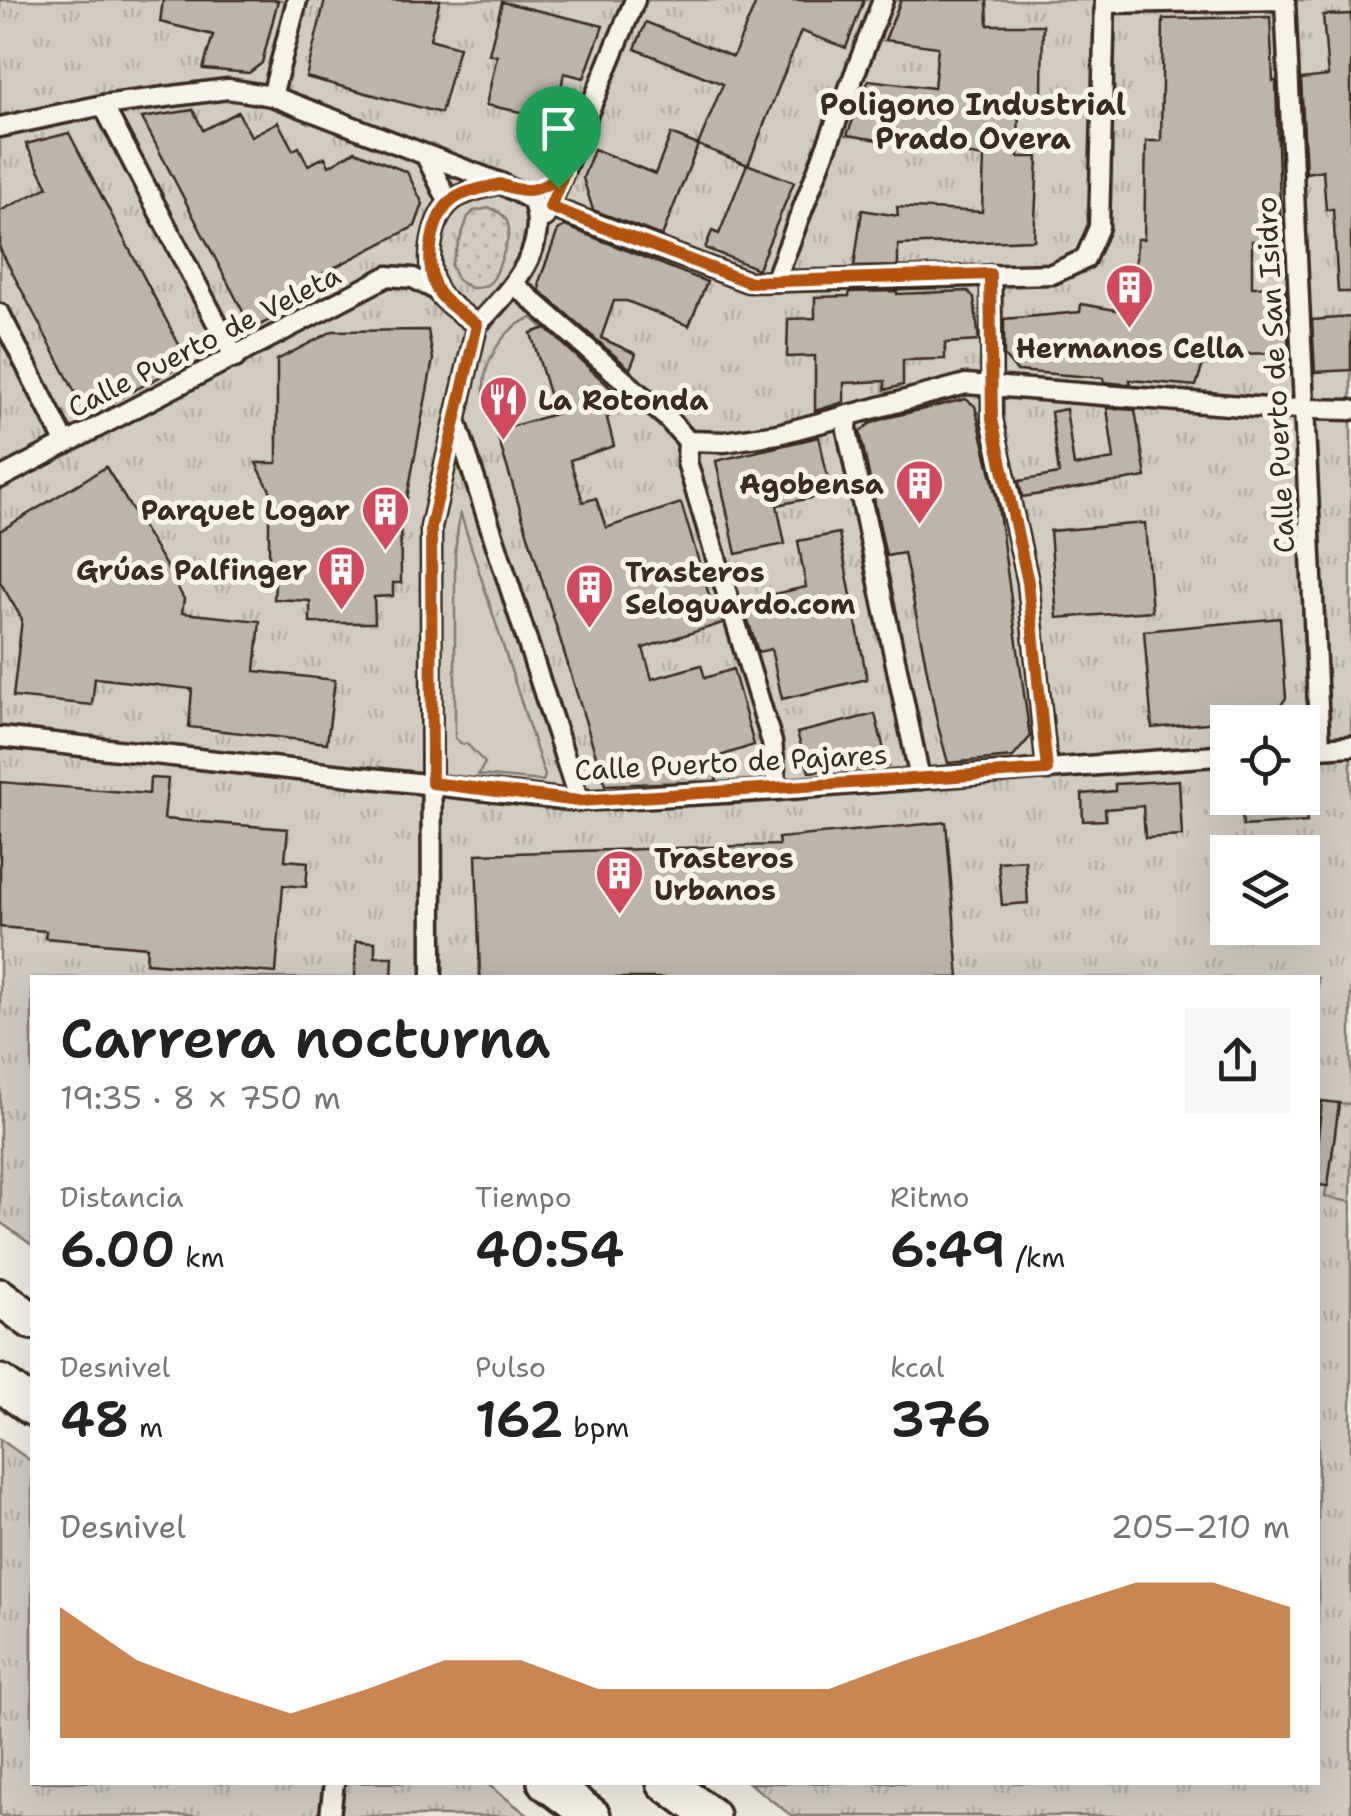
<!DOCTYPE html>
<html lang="es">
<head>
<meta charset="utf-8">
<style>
  body { margin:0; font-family:"Shantell Sans",sans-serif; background:#f6f6f6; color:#222; height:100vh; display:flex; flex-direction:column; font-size:38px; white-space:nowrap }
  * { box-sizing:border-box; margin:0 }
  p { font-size:32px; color:#767676 }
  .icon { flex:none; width:55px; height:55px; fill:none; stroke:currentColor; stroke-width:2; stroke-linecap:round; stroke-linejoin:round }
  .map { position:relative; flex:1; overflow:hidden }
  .sheet { position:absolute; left:30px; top:975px; width:1290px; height:810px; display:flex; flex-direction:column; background:#fff; border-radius:0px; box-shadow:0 10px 40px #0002 }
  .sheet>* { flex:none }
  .tools { position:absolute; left:1210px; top:705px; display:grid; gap:20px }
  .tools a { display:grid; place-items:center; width:110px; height:110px; border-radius:0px; background:#fff; box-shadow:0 10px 40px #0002; font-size:50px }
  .pin { position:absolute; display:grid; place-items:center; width:85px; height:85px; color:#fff; margin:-102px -42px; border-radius:50% 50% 50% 0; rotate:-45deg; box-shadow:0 0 10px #0007 }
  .pin .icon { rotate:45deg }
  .round { display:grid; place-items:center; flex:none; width:105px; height:105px; border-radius:0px; background:#f6f6f6 }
  .headline { display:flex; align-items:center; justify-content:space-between; height:170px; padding:0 30px }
  h1 { font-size:55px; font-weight:600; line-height:75px }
  .stats { display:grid; grid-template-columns:repeat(3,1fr); gap:15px; height:170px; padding:10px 30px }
  .stats div { display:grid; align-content:center }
  .stats b { font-size:50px; font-weight:600 }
  .stats small { font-size:28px; font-weight:400 }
  .stats p { font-size:28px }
  .chart { height:280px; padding:20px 30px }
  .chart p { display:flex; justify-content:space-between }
  .chart svg { width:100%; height:180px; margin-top:10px; fill:#b45309; opacity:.7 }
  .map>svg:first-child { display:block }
  .grass { fill:url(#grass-tufts); stroke:#867a6f; stroke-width:2.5; fill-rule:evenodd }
  .park { fill:#d1cbc0; stroke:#867a6f; stroke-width:2.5 }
  .garden { fill:url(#garden-dots); stroke:#867a6f; stroke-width:2.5 }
  .building { fill:#bdb5aa; stroke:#3b2a1e; stroke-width:2.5 }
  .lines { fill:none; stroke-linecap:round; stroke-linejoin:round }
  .street-casing { stroke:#3b2a1e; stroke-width:25 }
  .highway-casing { stroke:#3b2a1e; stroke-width:42 }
  .street { stroke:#f7f3e8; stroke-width:18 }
  .highway { stroke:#f7f3e8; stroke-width:35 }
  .route-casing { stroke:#fff; stroke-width:20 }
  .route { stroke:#b45309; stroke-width:12 }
  .labels { text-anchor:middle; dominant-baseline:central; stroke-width:10; stroke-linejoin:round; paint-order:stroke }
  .street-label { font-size:28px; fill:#3b2a1e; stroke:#f7f3e8 }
  .poi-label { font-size:28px; font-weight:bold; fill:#3b2a1e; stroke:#f7f3e8; text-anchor:start }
  .neighbourhood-label { font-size:30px; font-weight:bold; fill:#3b2a1e; stroke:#f7f3e8 }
</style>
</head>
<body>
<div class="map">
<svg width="1351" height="1816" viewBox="0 0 1351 1816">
  <defs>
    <pattern id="grass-tufts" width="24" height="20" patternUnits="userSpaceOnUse" patternTransform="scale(2.5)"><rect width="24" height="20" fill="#d1cbc0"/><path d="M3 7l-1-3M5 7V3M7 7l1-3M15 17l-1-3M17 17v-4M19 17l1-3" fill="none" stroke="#b4aea5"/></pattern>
    <pattern id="garden-dots" width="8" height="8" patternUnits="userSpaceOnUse" patternTransform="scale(2.5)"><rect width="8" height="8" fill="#d1cbc0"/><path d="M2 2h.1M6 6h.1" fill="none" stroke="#b4aea5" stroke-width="1.8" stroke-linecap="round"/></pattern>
  </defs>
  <rect width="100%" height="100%" fill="#efebe0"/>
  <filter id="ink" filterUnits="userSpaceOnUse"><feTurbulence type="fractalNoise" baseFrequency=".01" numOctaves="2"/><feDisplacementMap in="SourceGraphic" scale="20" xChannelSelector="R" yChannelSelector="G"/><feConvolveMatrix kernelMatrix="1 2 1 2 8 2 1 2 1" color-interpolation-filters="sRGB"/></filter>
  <g filter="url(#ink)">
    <!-- grass -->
    <g class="grass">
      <path d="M0 0H1351V1816H792L749 1783 1318 1782V978H32V1245L0 1222ZM1228 722H1302V798H1228ZM1228 852H1302V928H1228Z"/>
      <polygon points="0,1439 32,1462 32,1782 486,1783 529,1816 0,1816"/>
    </g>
    <!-- park -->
    <g class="park">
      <path d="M532 318 544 329 531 334 556 414 496 431C493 419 486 405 484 393 482 362 504 326 532 318Z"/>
      <polygon points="460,512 545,776 543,781 478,775 485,763 466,743 463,745 455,738 455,552"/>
    </g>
    <!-- garden -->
    <g class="garden">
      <path d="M490 208C519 218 508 241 500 263 497 271 495 280 487 285 481 288 478 288 471 288L457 280 451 265 468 217 474 211Z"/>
      <polygon points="1339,1103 1351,1104 1351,1202 1325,1197"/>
    </g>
    <!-- building -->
    <g class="building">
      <polygon points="163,0 278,0 262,63 249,73 203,69 213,35 160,22"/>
      <polygon points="325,0 440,0 430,39 459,47 441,113 306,77"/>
      <polygon points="757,0 864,0 846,48 801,31 748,165 698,145 723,84 635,49 646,22 733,57"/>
      <polygon points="901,0 987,0 988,25 1043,25 1042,94 1019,95 1018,157 1038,157 1034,240 898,245 898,266 854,267 862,210 898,216 897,207 982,212 984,157 847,135 869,80 934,88 938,47 885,40"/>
      <polygon points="502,2 603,26 584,78 564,73 555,119 486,105 497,56 489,54"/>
      <polygon points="1351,14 1351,292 1338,292 1333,209 1326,210 1323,170 1306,173 1301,79 1328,76 1323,15"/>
      <polygon points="1270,17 1273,81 1276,81 1281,241 1252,241 1252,287 1285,286 1290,368 1275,369 1274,353 1206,355 1196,386 1130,380 1131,385 1104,382 1103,378 1017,371 1004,356 1004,319 1080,312 1081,304 1133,313 1137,239 1144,239 1146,141 1161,141 1163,19"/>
      <polygon points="193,110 203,130 238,112 251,136 278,122 293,150 299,147 308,165 325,157 329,166 355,151 407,172 423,204 415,226 287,292 295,307 252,329 142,118"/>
      <polygon points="69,133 188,362 87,415 0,249 0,211 48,187 26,144"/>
      <polygon points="671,134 698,145 662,236 593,210 583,178 594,149 655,174"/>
      <polygon points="747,164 794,182 758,269 705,248 712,231 719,234"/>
      <polygon points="565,226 707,282 689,326 627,301 614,301 601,338 636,354 630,369 540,291 539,282 558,230"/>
      <polygon points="897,291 897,294 968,291 974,298 979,341 945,343 945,359 903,360 903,385 885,390 885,381 844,383 844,402 815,411 815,356 787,357 788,319 815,318 815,297 849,296 850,292"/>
      <polygon points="1351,317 1351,370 1315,372 1312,320"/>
      <polygon points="546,328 626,402 607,418 614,446 570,460 583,502 596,498 606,528 681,503 713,608 718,607 723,623 643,648 652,679 701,665 705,678 733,669 754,745 711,759 717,781 605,785 496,431 555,414 531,333"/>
      <polygon points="428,330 433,359 407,498 400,498 401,583 393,583 393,596 374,597 375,623 310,623 310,601 274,599 275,584 269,584 269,508 279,508 256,463 277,463 277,360 333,331"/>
      <polygon points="966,399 975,406 998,505 1030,737 1013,757 948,763 937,722 904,553 886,556 860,432 869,424 886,418"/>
      <polygon points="1107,408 1135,410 1146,477 1022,497 1019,481 1059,474 1051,412 1066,409 1074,466 1114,459"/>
      <polygon points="819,437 831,494 777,505 785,544 736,554 716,461"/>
      <polygon points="106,467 166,566 184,599 182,613 260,621 255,671 335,680 327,743 189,727 192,689 95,678 92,705 13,697 22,619 0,582 0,531"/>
      <polygon points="1145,523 1152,611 1057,618 1050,531"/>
      <polygon points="839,533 867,679 782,699 771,649 758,652 742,601 806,587 798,541"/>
      <polygon points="1280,618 1286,698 1273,717 1152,728 1144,631"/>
      <polygon points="875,714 888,766 809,772 797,733"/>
      <polygon points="150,778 168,779 164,819 288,829 285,860 308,862 306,887 283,885 276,973 146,963 147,947 45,938 46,931 0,927 0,782 149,794"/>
      <polygon points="1179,780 1182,836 1145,838 1143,806 1105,809 1106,820 1083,821 1082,794 1115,791 1115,784"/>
      <polygon points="1241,798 1305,798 1307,822 1243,826"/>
      <polygon points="946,822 959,978 480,978 476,854 779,845 778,838"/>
      <polygon points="1025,860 1028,903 1002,905 998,862"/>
      <polygon points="356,941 375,942 375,957 393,957 392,978 355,978"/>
      <polygon points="1322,1101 1339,1103 1328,1186 1318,1185 1318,1136"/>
    </g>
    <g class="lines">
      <defs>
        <g id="street">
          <polyline points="1105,3 1285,0 1320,748"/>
          <polyline points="272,96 297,0"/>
          <polyline points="103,105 235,358"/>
          <polyline points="0,127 103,105 228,89 272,96 500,183"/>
          <polyline points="426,156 449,203"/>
          <path d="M500 183 532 200C552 249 508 292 477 325 465 315 442 302 436 288 424 263 431 215 454 199 467 190 485 188 500 183Z"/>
          <polyline points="550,207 748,282 1052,274 1085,259 1099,227 1105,0"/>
          <polyline points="545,217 635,0"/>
          <polyline points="991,275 992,419 1028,582 1047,770"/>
          <polyline points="775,281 883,0"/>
          <polyline points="516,286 667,418 688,441 724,442 778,434 966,384 1267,408 1351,410"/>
          <polyline points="0,314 66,444"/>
          <polyline points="848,415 847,430 920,779"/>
          <polyline points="456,421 579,801"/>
          <polyline points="688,441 687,462 772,742 777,790"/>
          <polyline points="0,478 388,276 413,278 436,290"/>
          <polyline points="0,737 579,801 777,790 1228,755"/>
          <polyline points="1302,749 1351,746"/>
          <polyline points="432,978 431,527 477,325"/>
          <polyline points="330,1816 334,1782"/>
        </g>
        <g id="highway">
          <polyline points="0,1297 32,1321"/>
          <polyline points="0,1383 32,1407"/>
          <polyline points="546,1782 592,1816"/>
          <polyline points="665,1782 711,1816"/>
        </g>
      </defs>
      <!-- street casing -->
      <use href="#street" class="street-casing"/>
      <!-- highway casing -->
      <use href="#highway" class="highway-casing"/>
      <!-- street -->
      <use href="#street" class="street"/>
      <!-- highway -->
      <use href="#highway" class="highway"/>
    </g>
  </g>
  <g class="lines" filter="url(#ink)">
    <defs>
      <path id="route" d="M564 173 550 207 748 282 990 274 992 419 1028 582 1047 770 579 801 432 783 431 527 477 325C465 315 442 302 436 288 424 263 431 215 454 199 467 190 485 188 500 184 528 195 540 191 564 173Z"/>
    </defs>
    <!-- route casing -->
    <use href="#route" class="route-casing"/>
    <!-- route -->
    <use href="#route" class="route"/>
  </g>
  <!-- icons -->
  <defs>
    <symbol id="building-pin" viewBox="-11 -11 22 30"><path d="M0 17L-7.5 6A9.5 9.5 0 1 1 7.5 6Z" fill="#d1495b" stroke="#f7f3e8"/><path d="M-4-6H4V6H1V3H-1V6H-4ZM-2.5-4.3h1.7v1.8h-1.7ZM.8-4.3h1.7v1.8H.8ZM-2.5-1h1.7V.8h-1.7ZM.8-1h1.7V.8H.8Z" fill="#fff"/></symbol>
    <symbol id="restaurant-pin" viewBox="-11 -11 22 30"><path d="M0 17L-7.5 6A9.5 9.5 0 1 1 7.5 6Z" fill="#d1495b" stroke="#f7f3e8"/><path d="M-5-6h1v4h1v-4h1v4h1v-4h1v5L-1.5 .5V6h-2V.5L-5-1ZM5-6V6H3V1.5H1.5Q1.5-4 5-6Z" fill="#fff"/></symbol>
  </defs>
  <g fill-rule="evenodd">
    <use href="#building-pin" x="1102" y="260" width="55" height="75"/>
    <use href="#restaurant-pin" x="476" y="372" width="55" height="75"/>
    <use href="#building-pin" x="892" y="456" width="55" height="75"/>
    <use href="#building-pin" x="358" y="482" width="55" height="75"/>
    <use href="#building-pin" x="314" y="542" width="55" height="75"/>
    <use href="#building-pin" x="562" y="560" width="55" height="75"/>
    <use href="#building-pin" x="592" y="846" width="55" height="75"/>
  </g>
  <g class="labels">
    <!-- street labels -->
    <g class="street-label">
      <text transform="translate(204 341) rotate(-27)">Calle Puerto de Veleta</text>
      <text transform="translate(1275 375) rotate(-93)">Calle Puerto de San Isidro</text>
      <text transform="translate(731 762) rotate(-3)">Calle Puerto de Pajares</text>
    </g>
    <!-- poi labels -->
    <g class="poi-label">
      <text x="1130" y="348" text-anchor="middle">Hermanos Cella</text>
      <text x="538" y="400">La Rotonda</text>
      <text x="884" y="484" text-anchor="end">Agobensa</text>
      <text x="350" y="510" text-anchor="end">Parquet Logar</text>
      <text x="307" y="570" text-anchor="end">Grúas Palfinger</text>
      <text x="625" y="572">Trasteros<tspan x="625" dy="32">Seloguardo.com</tspan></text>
      <text x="654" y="858">Trasteros<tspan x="654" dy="32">Urbanos</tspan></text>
    </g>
    <!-- neighbourhood labels -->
    <g class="neighbourhood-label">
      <text x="973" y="104">Poligono Industrial<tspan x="973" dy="34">Prado Overa</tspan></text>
    </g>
  </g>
</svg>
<div class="tools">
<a><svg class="icon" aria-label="locate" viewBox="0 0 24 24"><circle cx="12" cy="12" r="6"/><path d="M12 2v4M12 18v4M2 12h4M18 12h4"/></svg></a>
<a><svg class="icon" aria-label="layers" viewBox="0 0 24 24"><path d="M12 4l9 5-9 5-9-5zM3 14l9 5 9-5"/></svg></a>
</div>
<div class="pin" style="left:558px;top:188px;background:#1e9e55"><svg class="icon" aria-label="arrive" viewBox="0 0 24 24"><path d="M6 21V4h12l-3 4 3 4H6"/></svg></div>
<section class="sheet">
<div class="headline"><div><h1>Carrera nocturna</h1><p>19:35 · 8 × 750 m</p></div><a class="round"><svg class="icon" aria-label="share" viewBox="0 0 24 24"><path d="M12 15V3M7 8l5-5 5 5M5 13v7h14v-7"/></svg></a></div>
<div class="stats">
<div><p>Distancia</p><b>6.00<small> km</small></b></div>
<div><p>Tiempo</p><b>40:54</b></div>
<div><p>Ritmo</p><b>6:49<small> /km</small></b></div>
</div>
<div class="stats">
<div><p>Desnivel</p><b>48<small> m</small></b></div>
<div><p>Pulso</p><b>162<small> bpm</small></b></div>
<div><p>kcal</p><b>376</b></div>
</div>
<div class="chart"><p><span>Desnivel</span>205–210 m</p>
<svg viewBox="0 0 160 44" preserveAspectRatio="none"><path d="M0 44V12L10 25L20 32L30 38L40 32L50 25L60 25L70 32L80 32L90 32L100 32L110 25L120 19L130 12L140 6L150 6L160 12V44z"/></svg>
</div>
</section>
</div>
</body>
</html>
